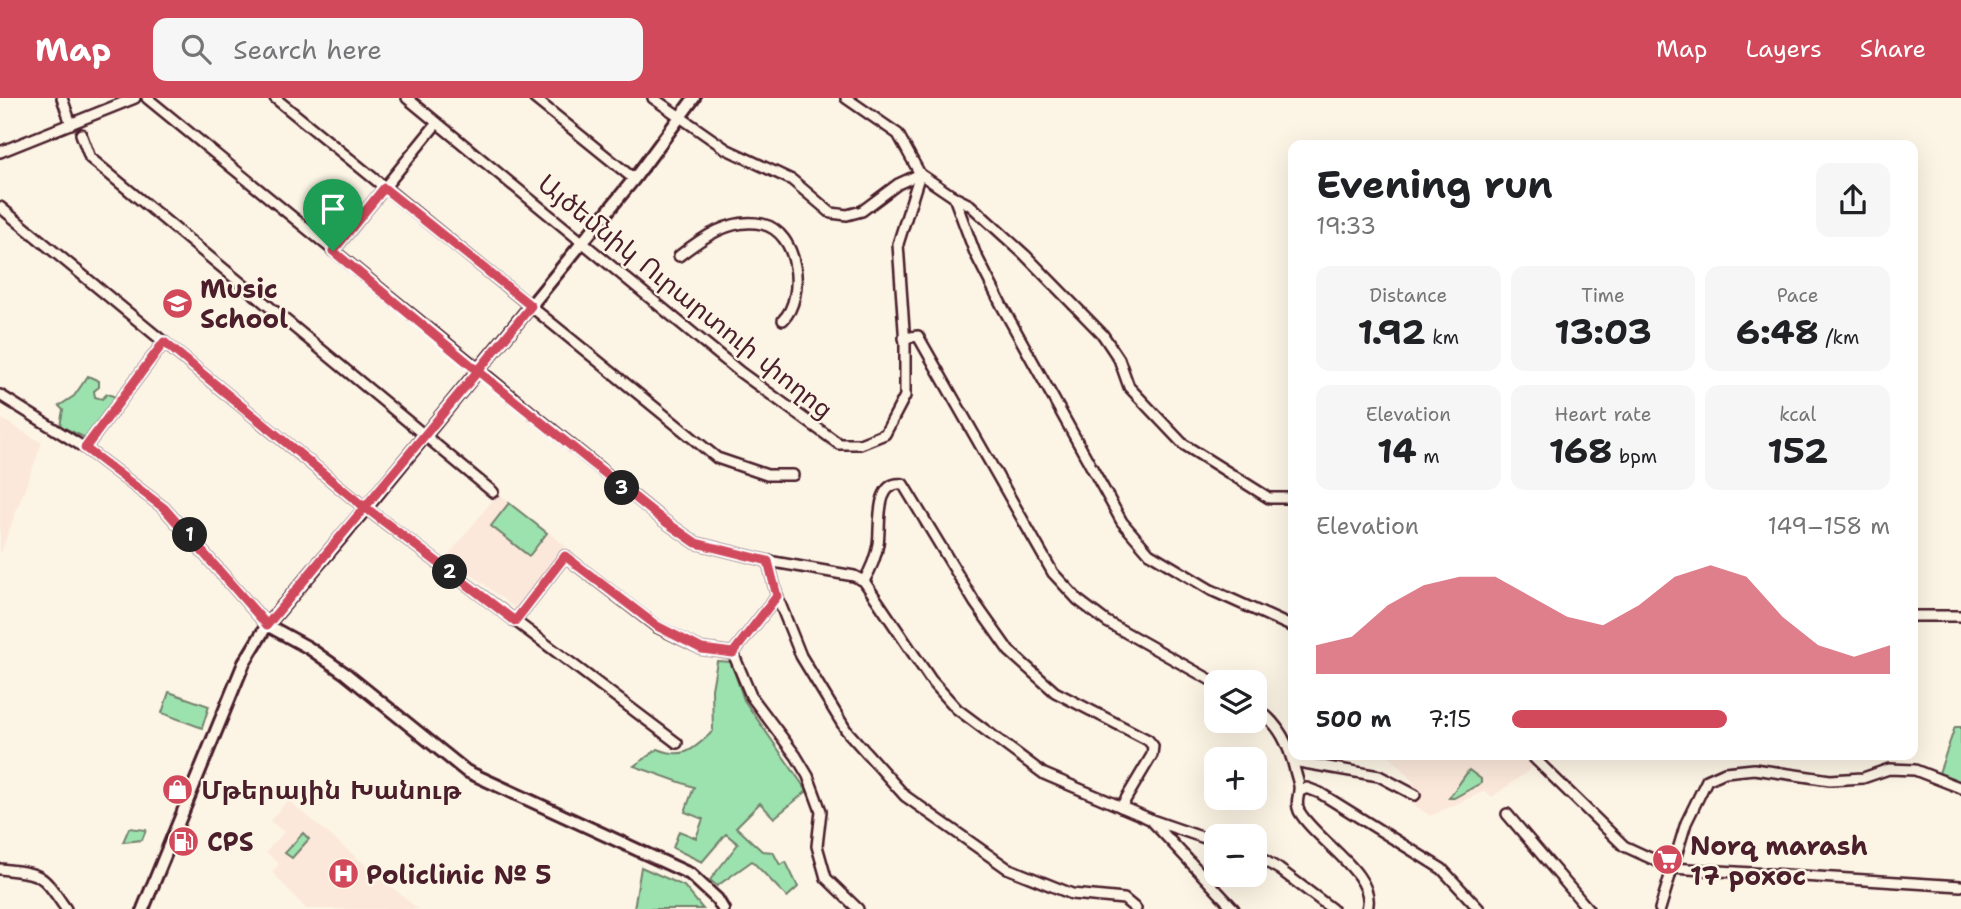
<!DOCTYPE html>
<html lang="en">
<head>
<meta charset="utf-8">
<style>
  body { margin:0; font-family:"Shantell Sans","Noto Sans Armenian",sans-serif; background:#f6f6f6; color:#202124; height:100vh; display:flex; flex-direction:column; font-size:26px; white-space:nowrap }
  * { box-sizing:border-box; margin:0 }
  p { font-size:23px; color:#757577 }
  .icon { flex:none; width:38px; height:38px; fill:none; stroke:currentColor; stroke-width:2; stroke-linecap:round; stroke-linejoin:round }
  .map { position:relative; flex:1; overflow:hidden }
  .panel { position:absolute; left:1288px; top:42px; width:630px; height:620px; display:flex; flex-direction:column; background:#fff; border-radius:14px; box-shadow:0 7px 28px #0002 }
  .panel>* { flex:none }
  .tools { position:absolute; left:1204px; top:572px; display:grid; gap:14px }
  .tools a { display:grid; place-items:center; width:63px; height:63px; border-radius:14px; background:#fff; box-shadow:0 7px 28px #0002; font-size:35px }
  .pin { position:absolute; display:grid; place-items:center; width:60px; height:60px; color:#fff; margin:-72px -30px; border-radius:50% 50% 50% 0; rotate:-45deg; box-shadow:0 0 7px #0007 }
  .pin .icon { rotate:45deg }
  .km { position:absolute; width:35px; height:35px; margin:-18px; border-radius:50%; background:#222; color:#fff; font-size:19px; line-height:35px; text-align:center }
  .round { display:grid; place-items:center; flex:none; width:74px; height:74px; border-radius:14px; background:#f6f6f6 }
  .headline { display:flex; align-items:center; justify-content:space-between; height:119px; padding:0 28px }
  h1 { font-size:38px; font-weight:700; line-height:52px }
  .metrics { display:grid; grid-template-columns:repeat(3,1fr); gap:10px; height:119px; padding:7px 28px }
  .metrics div { display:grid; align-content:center; border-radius:14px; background:#f6f6f6; text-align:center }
  .metrics b { font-size:35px; font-weight:700 }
  .metrics small { font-size:19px; font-weight:400 }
  .metrics p { font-size:19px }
  .chart { height:196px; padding:14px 28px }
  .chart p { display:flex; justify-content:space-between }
  .chart svg { width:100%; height:126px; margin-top:7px; fill:#d1495b; opacity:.7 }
  ul { padding:0 28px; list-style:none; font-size:23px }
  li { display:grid; grid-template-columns:112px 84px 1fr; align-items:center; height:52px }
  li i { height:18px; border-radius:9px; background:#d1495b }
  header { display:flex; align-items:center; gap:42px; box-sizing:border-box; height:98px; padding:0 35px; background:#d1495b; color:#fff }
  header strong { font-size:33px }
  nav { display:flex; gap:38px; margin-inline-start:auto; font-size:24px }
  .search { width:490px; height:63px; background:#f6f6f6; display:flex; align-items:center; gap:18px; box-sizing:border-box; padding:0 24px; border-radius:14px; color:#757577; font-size:26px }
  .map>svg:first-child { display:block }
  .built { fill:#fbe8db }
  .green { fill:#9ce2ae; stroke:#73806c; stroke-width:2 }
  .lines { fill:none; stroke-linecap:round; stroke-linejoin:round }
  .minor-casing { stroke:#4a1f2b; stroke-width:14 }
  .major-casing { stroke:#4a1f2b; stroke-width:16 }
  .minor { stroke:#fcf5e5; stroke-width:9 }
  .major { stroke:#fcf5e5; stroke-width:10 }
  .route-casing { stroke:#fff; stroke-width:14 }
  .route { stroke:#d1495b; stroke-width:9 }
  .labels { text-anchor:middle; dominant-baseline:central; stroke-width:5; stroke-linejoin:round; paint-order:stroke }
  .poi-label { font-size:26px; font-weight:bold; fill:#4a1f2b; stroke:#fcf5e5; text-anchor:start }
  .street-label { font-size:26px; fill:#4a1f2b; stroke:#fcf5e5 }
</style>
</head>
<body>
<header>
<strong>Map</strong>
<div class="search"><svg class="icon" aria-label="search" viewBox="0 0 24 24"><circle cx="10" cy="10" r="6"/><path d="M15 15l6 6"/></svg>Search here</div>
<nav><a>Map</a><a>Layers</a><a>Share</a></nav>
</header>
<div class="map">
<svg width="1961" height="811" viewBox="0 0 1961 811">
  <rect width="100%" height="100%" fill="#fcf5e5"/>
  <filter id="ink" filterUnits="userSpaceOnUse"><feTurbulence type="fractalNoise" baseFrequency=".0143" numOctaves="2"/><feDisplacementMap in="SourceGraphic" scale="14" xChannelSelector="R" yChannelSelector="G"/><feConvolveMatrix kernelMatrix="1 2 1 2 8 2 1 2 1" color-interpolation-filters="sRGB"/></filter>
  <g filter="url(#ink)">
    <!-- built -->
    <g class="built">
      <polygon points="0,320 42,345 0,457"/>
      <polygon points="498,395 566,448 517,512 448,458"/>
      <polygon points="1388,656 1523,656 1534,665 1534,669 1492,699 1485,693 1430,718 1404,700 1413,684"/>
      <polygon points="288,702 418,811 306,811 272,774 279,766 266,754 284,734 270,723"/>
    </g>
    <!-- green -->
    <g class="green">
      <polygon points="88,278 99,283 99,289 94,293 95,299 102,301 107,296 116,299 88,341 60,328 63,312 59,308 74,298"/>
      <polygon points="509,405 547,435 529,458 491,428"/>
      <path d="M717 563 731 564 744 602 807 693 774 720 760 705 736 729 762 753 773 754 780 767 786 764 798 789 787 799 752 763 717 788 710 782 738 746 726 736 702 764 673 750 679 733 696 740 703 721 685 714 694 689 634 668 658 651C685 662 694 651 713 633L712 591Z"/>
      <polygon points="169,594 209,608 202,630 162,615"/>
      <polygon points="1955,629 1961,629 1961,684 1939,675"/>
      <polygon points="1469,672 1481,681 1481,685 1454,700 1449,700"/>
      <polygon points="129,730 146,732 142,742 123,744"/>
      <polygon points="303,735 309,741 292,760 285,755"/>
      <polygon points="641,769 684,788 703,811 634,811"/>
    </g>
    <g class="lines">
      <defs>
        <g id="minor">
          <polyline points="62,0 71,26"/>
          <polyline points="147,0 663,422 696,445 768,463 854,478 864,483 931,582 957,611 1044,676 1150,721 1234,811"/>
          <polyline points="275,0 717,360 767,377 793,377"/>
          <polyline points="407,0 740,274 839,346 860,346 885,336 905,298 905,246 898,146 920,76"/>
          <polyline points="534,0 634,81"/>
          <polyline points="653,0 726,51 792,82 831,115 847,117 862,113 898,86 920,76"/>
          <polyline points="846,0 898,36 920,76 954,99 975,155 1002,208 1122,424 1149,455 1211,492 1293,529"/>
          <polyline points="81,36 90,60 493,394"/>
          <polyline points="0,54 135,0"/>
          <polyline points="954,99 970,107 1025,157 1103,237 1119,261 1129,289 1183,346 1269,400 1293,400"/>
          <polyline points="0,109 359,405 677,645"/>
          <polyline points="333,153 437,25"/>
          <path d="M679 158C702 140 731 119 762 126 799 134 806 199 783 222"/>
          <polyline points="904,240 918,238 1053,475 1078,502 1107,524 1216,585"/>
          <polyline points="0,297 85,350 164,410 267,527"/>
          <polyline points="85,350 164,244"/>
          <polyline points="768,463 777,498 801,558 846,632 905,698 1007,770 1072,796 1124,801 1136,811"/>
          <path d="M864 483C871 471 876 459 878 446 881 429 874 382 903 386L975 505 1009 553 1055 594 1148 642 1153 648 1152 657 1121 709"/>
          <polyline points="1913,518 1961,518"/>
          <polyline points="515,523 565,458 657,529 702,551 733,555"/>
          <polyline points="733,555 751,598 796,658 808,678 821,713 817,748 826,780 858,811"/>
          <polyline points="733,555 777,498"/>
          <path d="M1255 609C1280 626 1289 647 1296 676 1297 680 1300 688 1299 692 1299 699 1295 704 1299 713 1315 742 1378 777 1367 811"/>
          <polyline points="1530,656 1624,748 1672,770 1961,788"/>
          <polyline points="1293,663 1379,678 1415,697"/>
          <polyline points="1300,693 1307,690 1320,695 1442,771 1479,811"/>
          <polyline points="1507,716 1588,811"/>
          <polyline points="1152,722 1216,744"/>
          <polyline points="1255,757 1279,771 1332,811"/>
          <path d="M0 771C44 776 41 775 66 811"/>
          <polyline points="1660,811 1686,725 1707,682 1725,674 1754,671 1830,682 1863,680 1889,671 1915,672 1961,690"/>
        </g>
        <g id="major">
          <polyline points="267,527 309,550 346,576 466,673 690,776 717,801 723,811"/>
          <polyline points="143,811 244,565 267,527 366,410 634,81 694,0"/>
        </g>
      </defs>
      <!-- minor casing -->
      <use href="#minor" class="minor-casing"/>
      <!-- major casing -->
      <use href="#major" class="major-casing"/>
      <!-- minor -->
      <use href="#minor" class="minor"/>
      <!-- major -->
      <use href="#major" class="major"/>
    </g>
  </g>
  <g class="lines" filter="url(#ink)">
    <defs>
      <polyline id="route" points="333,153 478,273 267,527 164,410 85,350 164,244 359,405 374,416 515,523 565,458 657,528 702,551 733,555 777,498 768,463 696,445 663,422 478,273 531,208 384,90 333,153"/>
    </defs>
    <!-- route casing -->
    <use href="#route" class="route-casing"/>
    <!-- route -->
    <use href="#route" class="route"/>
  </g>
  <!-- icons -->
  <defs>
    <symbol id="school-disc" viewBox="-11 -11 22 22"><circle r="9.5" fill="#d1495b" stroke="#fcf5e5"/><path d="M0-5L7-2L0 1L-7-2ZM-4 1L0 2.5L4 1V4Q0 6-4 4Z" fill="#fff"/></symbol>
    <symbol id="shop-disc" viewBox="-11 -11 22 22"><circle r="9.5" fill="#d1495b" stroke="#fcf5e5"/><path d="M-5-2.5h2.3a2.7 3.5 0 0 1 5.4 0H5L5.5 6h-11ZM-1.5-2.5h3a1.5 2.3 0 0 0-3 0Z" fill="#fff"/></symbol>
    <symbol id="fuel-disc" viewBox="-11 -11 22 22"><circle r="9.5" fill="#d1495b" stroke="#fcf5e5"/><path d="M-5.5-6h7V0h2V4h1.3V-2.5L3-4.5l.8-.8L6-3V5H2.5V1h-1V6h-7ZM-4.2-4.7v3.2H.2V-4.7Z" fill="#fff"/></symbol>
    <symbol id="supermarket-disc" viewBox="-11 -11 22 22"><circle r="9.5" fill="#d1495b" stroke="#fcf5e5"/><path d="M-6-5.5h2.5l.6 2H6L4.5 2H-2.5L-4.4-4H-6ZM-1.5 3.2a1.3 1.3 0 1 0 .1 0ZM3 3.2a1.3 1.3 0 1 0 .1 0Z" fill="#fff"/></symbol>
    <symbol id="hospital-disc" viewBox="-11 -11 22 22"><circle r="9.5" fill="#d1495b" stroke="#fcf5e5"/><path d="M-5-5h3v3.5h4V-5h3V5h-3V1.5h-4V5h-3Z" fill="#fff"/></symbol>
  </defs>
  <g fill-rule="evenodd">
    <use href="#school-disc" x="160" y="188" width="35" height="35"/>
    <use href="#shop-disc" x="160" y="674" width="35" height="35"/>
    <use href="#fuel-disc" x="166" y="726" width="35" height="35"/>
    <use href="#supermarket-disc" x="1650" y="744" width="35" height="35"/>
    <use href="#hospital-disc" x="326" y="758" width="35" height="35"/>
  </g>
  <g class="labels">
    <!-- poi labels -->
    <g class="poi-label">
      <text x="200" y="190">Music<tspan x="200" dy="30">School</tspan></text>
      <text x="201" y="691">Մթերային Խանութ</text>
      <text x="207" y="743">CPS</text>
      <text x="1690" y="747">Norq marash<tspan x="1690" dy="30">17 poxoc</tspan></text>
      <text x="366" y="776">Policlinic № 5</text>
    </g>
    <!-- street labels -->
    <g class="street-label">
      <text transform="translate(686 198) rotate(39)">Այծեմնիկ Ուրարտուի փողոց</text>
    </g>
  </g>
</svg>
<div class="tools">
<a><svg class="icon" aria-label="layers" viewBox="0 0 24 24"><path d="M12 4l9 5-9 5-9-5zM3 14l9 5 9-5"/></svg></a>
<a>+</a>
<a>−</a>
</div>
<div class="pin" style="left:333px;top:153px;background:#1e9e55"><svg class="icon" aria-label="arrive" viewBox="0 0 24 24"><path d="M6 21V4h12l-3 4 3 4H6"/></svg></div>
<b class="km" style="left:190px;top:437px">1</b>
<b class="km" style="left:450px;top:474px">2</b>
<b class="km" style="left:622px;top:390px">3</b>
<section class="panel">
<div class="headline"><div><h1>Evening run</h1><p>19:33</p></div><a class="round"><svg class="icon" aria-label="share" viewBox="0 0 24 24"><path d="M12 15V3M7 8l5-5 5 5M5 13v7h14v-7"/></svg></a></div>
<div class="metrics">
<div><p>Distance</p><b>1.92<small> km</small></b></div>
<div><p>Time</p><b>13:03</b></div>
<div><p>Pace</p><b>6:48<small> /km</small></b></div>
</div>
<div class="metrics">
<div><p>Elevation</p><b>14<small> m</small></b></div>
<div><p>Heart rate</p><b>168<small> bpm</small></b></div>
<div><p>kcal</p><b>152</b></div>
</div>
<div class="chart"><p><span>Elevation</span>149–158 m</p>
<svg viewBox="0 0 160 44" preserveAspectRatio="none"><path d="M0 44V34L10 31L20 20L30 13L40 10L50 10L60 17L70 24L80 27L90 20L100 10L110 6L120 10L130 24L140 34L150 38L160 34V44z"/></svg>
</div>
<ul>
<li><b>500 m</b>7:15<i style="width:57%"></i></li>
</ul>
</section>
</div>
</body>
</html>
